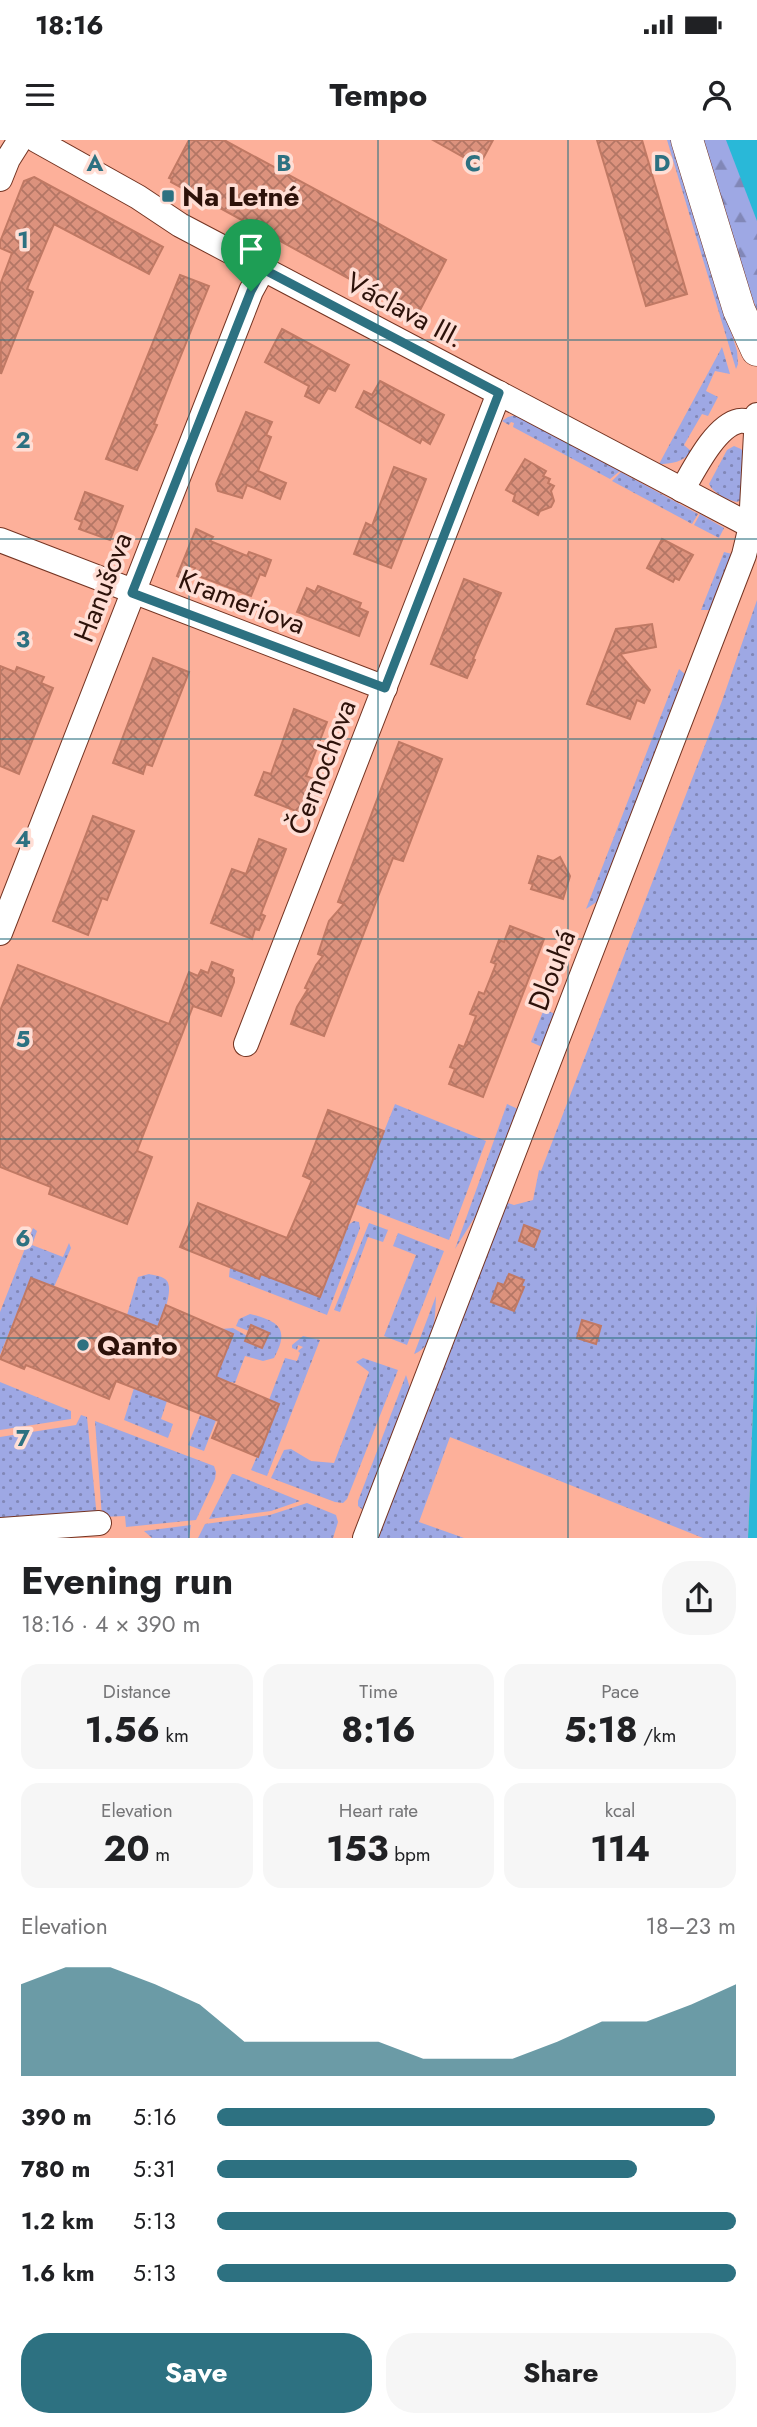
<!DOCTYPE html>
<html lang="en">
<head>
<meta charset="utf-8">
<style>
  body { margin:0; font-family:Jost,sans-serif; background:#f6f6f6; color:#202124; height:100vh; display:flex; flex-direction:column; font-size:26px; white-space:nowrap }
  * { box-sizing:border-box; margin:0 }
  p { font-size:23px; color:#757577 }
  .icon { flex:none; width:38px; height:38px; fill:none; stroke:currentColor; stroke-width:2; stroke-linecap:round; stroke-linejoin:round }
  .map { position:relative; height:1398px; overflow:hidden }
  .panel { display:flex; flex-direction:column; background:#fff; flex:1 }
  .panel>* { flex:none }
  .pin { position:absolute; display:grid; place-items:center; width:60px; height:60px; color:#fff; margin:-72px -30px; border-radius:50% 50% 50% 0; rotate:-45deg; box-shadow:0 0 7px #0007 }
  .pin .icon { rotate:45deg }
  .round { display:grid; place-items:center; flex:none; width:74px; height:74px; border-radius:28px; background:#f6f6f6 }
  .summary { display:flex; align-items:center; justify-content:space-between; height:119px; padding:0 21px }
  h1 { font-size:38px; font-weight:700; line-height:52px }
  .stats { display:grid; grid-template-columns:repeat(3,1fr); gap:10px; height:119px; padding:7px 21px }
  .stats div { display:grid; align-content:center; border-radius:18px; background:#f6f6f6; text-align:center }
  .stats b { font-size:35px; font-weight:700 }
  .stats small { font-size:19px; font-weight:400 }
  .stats p { font-size:19px }
  .chart { height:196px; padding:14px 21px }
  .chart p { display:flex; justify-content:space-between }
  .chart svg { width:100%; height:126px; margin-top:7px; fill:#2d7181; opacity:.7 }
  .button { display:flex; gap:14px; margin-top:auto; padding:14px 21px }
  .button a { flex:1; height:80px; border-radius:28px; background:#2d7181; color:#fff; font-size:28px; font-weight:700; line-height:80px; text-align:center }
  .button a+a { background:#f6f6f6; color:#202124 }
  ul { padding:0 21px; list-style:none; font-size:23px }
  li { display:grid; grid-template-columns:112px 84px 1fr; align-items:center; height:52px }
  li i { height:18px; border-radius:9px; background:#2d7181 }
  .status { display:flex; justify-content:space-between; align-items:center; height:49px; padding:0 35px; background:#fff; direction:ltr }
  .status svg { height:19px; fill:currentColor }
  header { display:flex; justify-content:space-between; align-items:center; height:91px; padding:0 21px; background:#fff; font-size:32px; font-weight:700 }
  .map>svg:first-child { display:block }
  .grass { fill:url(#grass-dots) }
  .forest { fill:url(#forest-firs) }
  .water { fill:#29b8d8 }
  .building { fill:url(#building-cross-hatch); stroke:#c07964; stroke-width:2 }
  .lines { fill:none; stroke-linecap:round; stroke-linejoin:round }
  .minor-casing { stroke:#743422; stroke-width:26 }
  .major-casing { stroke:#743422; stroke-width:33 }
  .minor { stroke:#fff; stroke-width:24 }
  .major { stroke:#fff; stroke-width:32 }
  .route-casing { stroke:#fff; stroke-width:14 }
  .route { stroke:#2d7181; stroke-width:9 }
  .grid { fill:none; stroke:#2d7181; stroke-width:2; stroke-opacity:0.55 }
  .poi-dot { fill:#2d7181; stroke:#ffded5; stroke-width:2.5 }
  .labels { text-anchor:middle; dominant-baseline:central; stroke-width:7; stroke-linejoin:round; paint-order:stroke }
  .poi-label { font-size:28px; font-weight:bold; fill:#2d120a; stroke:#ffded5; text-anchor:start }
  .street-label { font-size:28px; fill:#2d120a; stroke:#ffded5 }
  .grid-label { font-size:23px; text-anchor:middle; font-weight:bold; fill:#2d7181; stroke:#ffded5; stroke-width:7; stroke-linejoin:round; paint-order:stroke }
</style>
</head>
<body>
<div class="status"><b>18:16</b><svg viewBox="0 0 49 12"><path d="M0 12V9h3v3zM5 12V6h3v6zM10 12V3h3v9zM15 12V0h3v12zM26 1h20v11H26zM47 4h2v5h-2z"/></svg></div>
<header><svg class="icon" aria-label="menu" viewBox="0 0 24 24"><path d="M4 6h16M4 12h16M4 18h16"/></svg>Tempo<svg class="icon" aria-label="person" viewBox="0 0 24 24"><circle cx="12" cy="8" r="4"/><path d="M4 21q1-7 8-7t8 7"/></svg></header>
<div class="map">
<svg width="757" height="1398" viewBox="0 0 757 1398">
  <defs>
    <pattern id="grass-dots" width="8" height="8" patternUnits="userSpaceOnUse" patternTransform="scale(1.75)"><rect width="8" height="8" fill="#9ea8e4"/><path d="M2 2h.1M6 6h.1" fill="none" stroke="#8187b7" stroke-width="1.8" stroke-linecap="round"/></pattern>
    <pattern id="forest-firs" width="22" height="20" patternUnits="userSpaceOnUse" patternTransform="scale(1.75)"><rect width="22" height="20" fill="#9ea8e4"/><path d="M5 1l3.5 6h-7zM16 11l3.5 6h-7z" fill="#8187b7"/></pattern>
    <pattern id="building-cross-hatch" width="8" height="8" patternUnits="userSpaceOnUse" patternTransform="scale(1.75)"><rect width="8" height="8" fill="#dc927d"/><path d="M0 0l8 8M0 8l8-8" fill="none" stroke="#b37665"/></pattern>
  </defs>
  <rect width="100%" height="100%" fill="#fdb09a"/>
  <!-- grass -->
  <g class="grass">
    <polygon points="667,0 673,0 737,211 738,224 736,229"/>
    <path d="M722 207 730 234 715 231 706 251 718 257 708 276 702 274 684 305 691 311C684 322 671 324 659 324Z"/>
    <polygon points="516,275 519,276 620,331 610,339 513,287 514,283 511,282 509,285 502,281 508,277"/>
    <path d="M734 306 741 309 744 313 741 360 737 362C727 360 713 353 709 344L727 310Z"/>
    <polygon points="621,332 698,374 692,384 612,341"/>
    <polygon points="700,374 724,388 719,398 694,385"/>
    <polygon points="724,412 732,414 711,470 701,470"/>
    <polygon points="757,460 757,1162 748,1398 703,1398 450,1297 419,1382 464,1398 376,1398 505,1062 514,1065 533,1060 539,1030 541,1031 722,561"/>
    <polygon points="679,529 686,535 598,761 586,769"/>
    <polygon points="544,869 555,874 542,907 531,902"/>
    <polygon points="395,964 486,1001 449,1100 355,1064"/>
    <polygon points="507,964 518,969 478,1072 455,1109"/>
    <polygon points="354,1081 359,1082 360,1088 327,1175 229,1137 230,1127 258,1139 261,1135 271,1137"/>
    <polygon points="369,1083 388,1090 383,1102 368,1097 340,1172 334,1170"/>
    <polygon points="33,1088 37,1091 32,1105 63,1117 69,1103 71,1108 54,1147 31,1138 0,1215 0,1172"/>
    <polygon points="398,1093 444,1111 407,1205 384,1196 416,1115 393,1106"/>
    <path d="M149 1134C153 1135 161 1136 165 1139 179 1148 153 1200 147 1213L140 1180 127 1175 138 1137Z"/>
    <path d="M436 1156C435 1175 436 1206 414 1214Z"/>
    <path d="M250 1174C279 1181 290 1189 274 1218L263 1221 245 1216 235 1243 231 1242 204 1311 188 1305 233 1194 221 1189 233 1188 247 1196 245 1201 262 1207 268 1193 251 1186 249 1191 236 1186 239 1179Z"/>
    <polygon points="303,1196 320,1200 267,1336 251,1330 279,1265 269,1260 285,1218 297,1221 300,1213 298,1211 303,1207 298,1205 297,1210 292,1208 292,1205"/>
    <polygon points="363,1218 398,1230 347,1359 343,1363 335,1362 271,1338 284,1310 291,1309 311,1321 334,1323 369,1232 356,1222"/>
    <polygon points="406,1235 410,1248 363,1370 358,1366 358,1361"/>
    <polygon points="0,1242 71,1271 71,1279 0,1290"/>
    <polygon points="134,1248 167,1261 161,1279 173,1284 168,1298 124,1280"/>
    <polygon points="81,1275 87,1277 97,1378 0,1379 0,1297 76,1285"/>
    <polygon points="95,1281 214,1326 216,1332 215,1339 196,1380 126,1387 125,1376 102,1377"/>
    <polygon points="232,1334 234,1334 300,1361 271,1371 209,1379"/>
    <polygon points="307,1363 336,1375 338,1382 333,1398 198,1398 205,1384 270,1375"/>
    <polygon points="191,1385 189,1398 152,1398 144,1391"/>
  </g>
  <!-- forest -->
  <polygon class="forest" points="697,0 757,0 757,171 699,8"/>
  <!-- water -->
  <g class="water">
    <polygon points="726,0 757,0 757,81"/>
    <polygon points="757,1162 757,1398 748,1398"/>
  </g>
  <!-- building -->
  <g class="building">
    <polygon points="189,0 224,0 446,120 417,176 209,62 213,53 197,46 193,54 171,42 172,39 169,38"/>
    <polygon points="433,0 493,0 479,26"/>
    <polygon points="597,0 642,0 687,154 646,166"/>
    <polygon points="34,37 163,107 149,134 54,84 27,149 33,152 1,234 0,145 12,113 0,108 0,102 24,41"/>
    <polygon points="180,135 209,146 171,240 154,284 157,285 137,330 106,319"/>
    <polygon points="282,189 349,225 335,251 328,248 319,263 305,256 309,246 265,222"/>
    <polygon points="380,241 444,275 430,304 422,299 420,303 356,267 364,251 372,255"/>
    <polygon points="246,272 272,282 266,295 271,297 258,331 286,343 280,359 247,345 242,358 218,351 216,344"/>
    <polygon points="525,319 546,331 543,336 550,339 548,343 554,346 551,351 554,361 551,367 540,371 538,375 513,361 515,355 506,350"/>
    <polygon points="394,327 426,339 391,428 354,414 366,383 372,386"/>
    <polygon points="85,352 123,366 110,400 79,389 82,382 75,379"/>
    <polygon points="196,389 213,397 210,401 247,416 249,412 271,420 265,436 260,434 251,456 193,434 195,428 190,426 181,438 177,436"/>
    <polygon points="662,399 693,415 679,440 675,438 673,442 647,428"/>
    <polygon points="464,439 501,453 473,519 475,520 467,538 431,524"/>
    <polygon points="318,446 361,463 359,468 368,472 359,496 297,472 307,448 315,452"/>
    <polygon points="652,484 656,507 620,514 650,550 644,563 637,560 630,579 587,564 616,489"/>
    <polygon points="153,518 189,532 152,626 146,624 143,634 113,623"/>
    <polygon points="0,526 15,532 17,527 44,537 41,543 53,548 19,634 0,626"/>
    <polygon points="294,569 327,582 306,636 314,639 301,673 255,655 264,632 271,634"/>
    <polygon points="399,602 442,619 403,721 393,718 324,896 291,884 297,867 308,849 305,848 316,825 323,816 318,814 329,781 344,764 338,762"/>
    <polygon points="93,676 134,691 107,760 102,758 88,795 53,781"/>
    <polygon points="259,699 286,709 261,774 265,776 259,790 255,789 252,799 211,783 232,729 246,734"/>
    <polygon points="538,716 553,721 560,717 570,736 563,759 531,749 533,744 529,743"/>
    <polygon points="510,786 544,799 483,957 449,944 455,929 450,927 459,905 464,907 470,892 476,876 470,874 479,852 484,854 496,824 491,822 499,800 504,802"/>
    <polygon points="212,822 233,830 231,836 234,838 234,842 221,876 193,866 137,1011 152,1017 127,1084 49,1054 51,1047 0,1027 0,871 18,825 169,884 189,832 198,836 201,830 208,833"/>
    <polygon points="328,970 384,991 320,1157 261,1134 259,1139 180,1107 198,1063 287,1098 312,1040 303,1036"/>
    <polygon points="524,1085 540,1091 534,1107 519,1101"/>
    <polygon points="509,1134 524,1140 521,1146 524,1147 514,1171 491,1162 498,1143 504,1145"/>
    <polygon points="31,1138 158,1187 166,1165 233,1194 216,1237 279,1264 258,1317 212,1298 219,1281 116,1241 109,1259 26,1225 24,1229 0,1219"/>
    <polygon points="582,1180 601,1186 596,1204 577,1198"/>
    <polygon points="251,1185 269,1193 262,1208 245,1201"/>
  </g>
  <g class="lines">
    <defs>
      <g id="minor">
        <polyline points="36,0 138,57 180,85 751,386"/>
        <polyline points="0,39 8,19 20,0"/>
        <path d="M682 350C694 330 715 286 739 281 744 280 750 282 755 282"/>
        <polyline points="0,400 385,548"/>
        <polyline points="0,793 251,151 263,129"/>
        <polyline points="246,904 499,253"/>
        <polyline points="0,1390 99,1383"/>
        <polyline points="365,1398 744,415 751,386 757,275"/>
      </g>
      <polyline id="major" points="687,0 739,170 757,210"/>
    </defs>
    <!-- minor casing -->
    <use href="#minor" class="minor-casing"/>
    <!-- major casing -->
    <use href="#major" class="major-casing"/>
    <!-- minor -->
    <use href="#minor" class="minor"/>
    <!-- major -->
    <use href="#major" class="major"/>
  </g>
  <g class="lines">
    <defs>
      <polygon id="route" points="263,129 499,253 385,548 132,453 251,151"/>
    </defs>
    <!-- route casing -->
    <use href="#route" class="route-casing"/>
    <!-- route -->
    <use href="#route" class="route"/>
  </g>
  <!-- grid -->
  <path class="grid" d="M189 0V1398M378 0V1398M568 0V1398M0 200H757M0 399H757M0 599H757M0 799H757M0 999H757M0 1198H757"/>
  <!-- markers -->
  <g class="poi-dot">
    <rect x="161" y="49" width="14" height="14" rx="3.5"/>
    <circle cx="83" cy="1205" r="7"/>
  </g>
  <g class="labels">
    <!-- poi labels -->
    <g class="poi-label">
      <text x="182" y="56">Na Letné</text>
      <text x="97" y="1205">Qanto</text>
    </g>
    <!-- street labels -->
    <g class="street-label">
      <text transform="translate(405 170) rotate(28)">Václava III.</text>
      <text transform="translate(103 447) rotate(-69)">Hanušova</text>
      <text transform="translate(242 462) rotate(21)">Krameriova</text>
      <text transform="translate(322 627) rotate(-69)">Černochova</text>
      <text transform="translate(552 830) rotate(-69)">Dlouhá</text>
    </g>
  </g>
  <g class="grid-label">
    <text x="95" y="31">A</text>
    <text x="284" y="31">B</text>
    <text x="473" y="31">C</text>
    <text x="662" y="31">D</text>
    <text x="23" y="108">1</text>
    <text x="23" y="308">2</text>
    <text x="23" y="507">3</text>
    <text x="23" y="707">4</text>
    <text x="23" y="907">5</text>
    <text x="23" y="1106">6</text>
    <text x="23" y="1306">7</text>
  </g>
</svg>
<div class="pin" style="left:251px;top:151px;background:#1e9e55"><svg class="icon" aria-label="arrive" viewBox="0 0 24 24"><path d="M6 21V4h12l-3 4 3 4H6"/></svg></div>
</div>
<section class="panel">
<div class="summary"><div><h1>Evening run</h1><p>18:16 · 4 × 390 m</p></div><a class="round"><svg class="icon" aria-label="share" viewBox="0 0 24 24"><path d="M12 15V3M7 8l5-5 5 5M5 13v7h14v-7"/></svg></a></div>
<div class="stats">
<div><p>Distance</p><b>1.56<small> km</small></b></div>
<div><p>Time</p><b>8:16</b></div>
<div><p>Pace</p><b>5:18<small> /km</small></b></div>
</div>
<div class="stats">
<div><p>Elevation</p><b>20<small> m</small></b></div>
<div><p>Heart rate</p><b>153<small> bpm</small></b></div>
<div><p>kcal</p><b>114</b></div>
</div>
<div class="chart"><p><span>Elevation</span>18–23 m</p>
<svg viewBox="0 0 160 44" preserveAspectRatio="none"><path d="M0 44V12L10 6L20 6L30 12L40 19L50 32L60 32L70 32L80 32L90 38L100 38L110 38L120 32L130 25L140 25L150 19L160 12V44z"/></svg>
</div>
<ul>
<li><b>390 m</b>5:16<i style="width:96%"></i></li>
<li><b>780 m</b>5:31<i style="width:81%"></i></li>
<li><b>1.2 km</b>5:13<i style="width:100%"></i></li>
<li><b>1.6 km</b>5:13<i style="width:100%"></i></li>
</ul>
<div class="button"><a>Save</a><a>Share</a></div>
</section>
</body>
</html>
